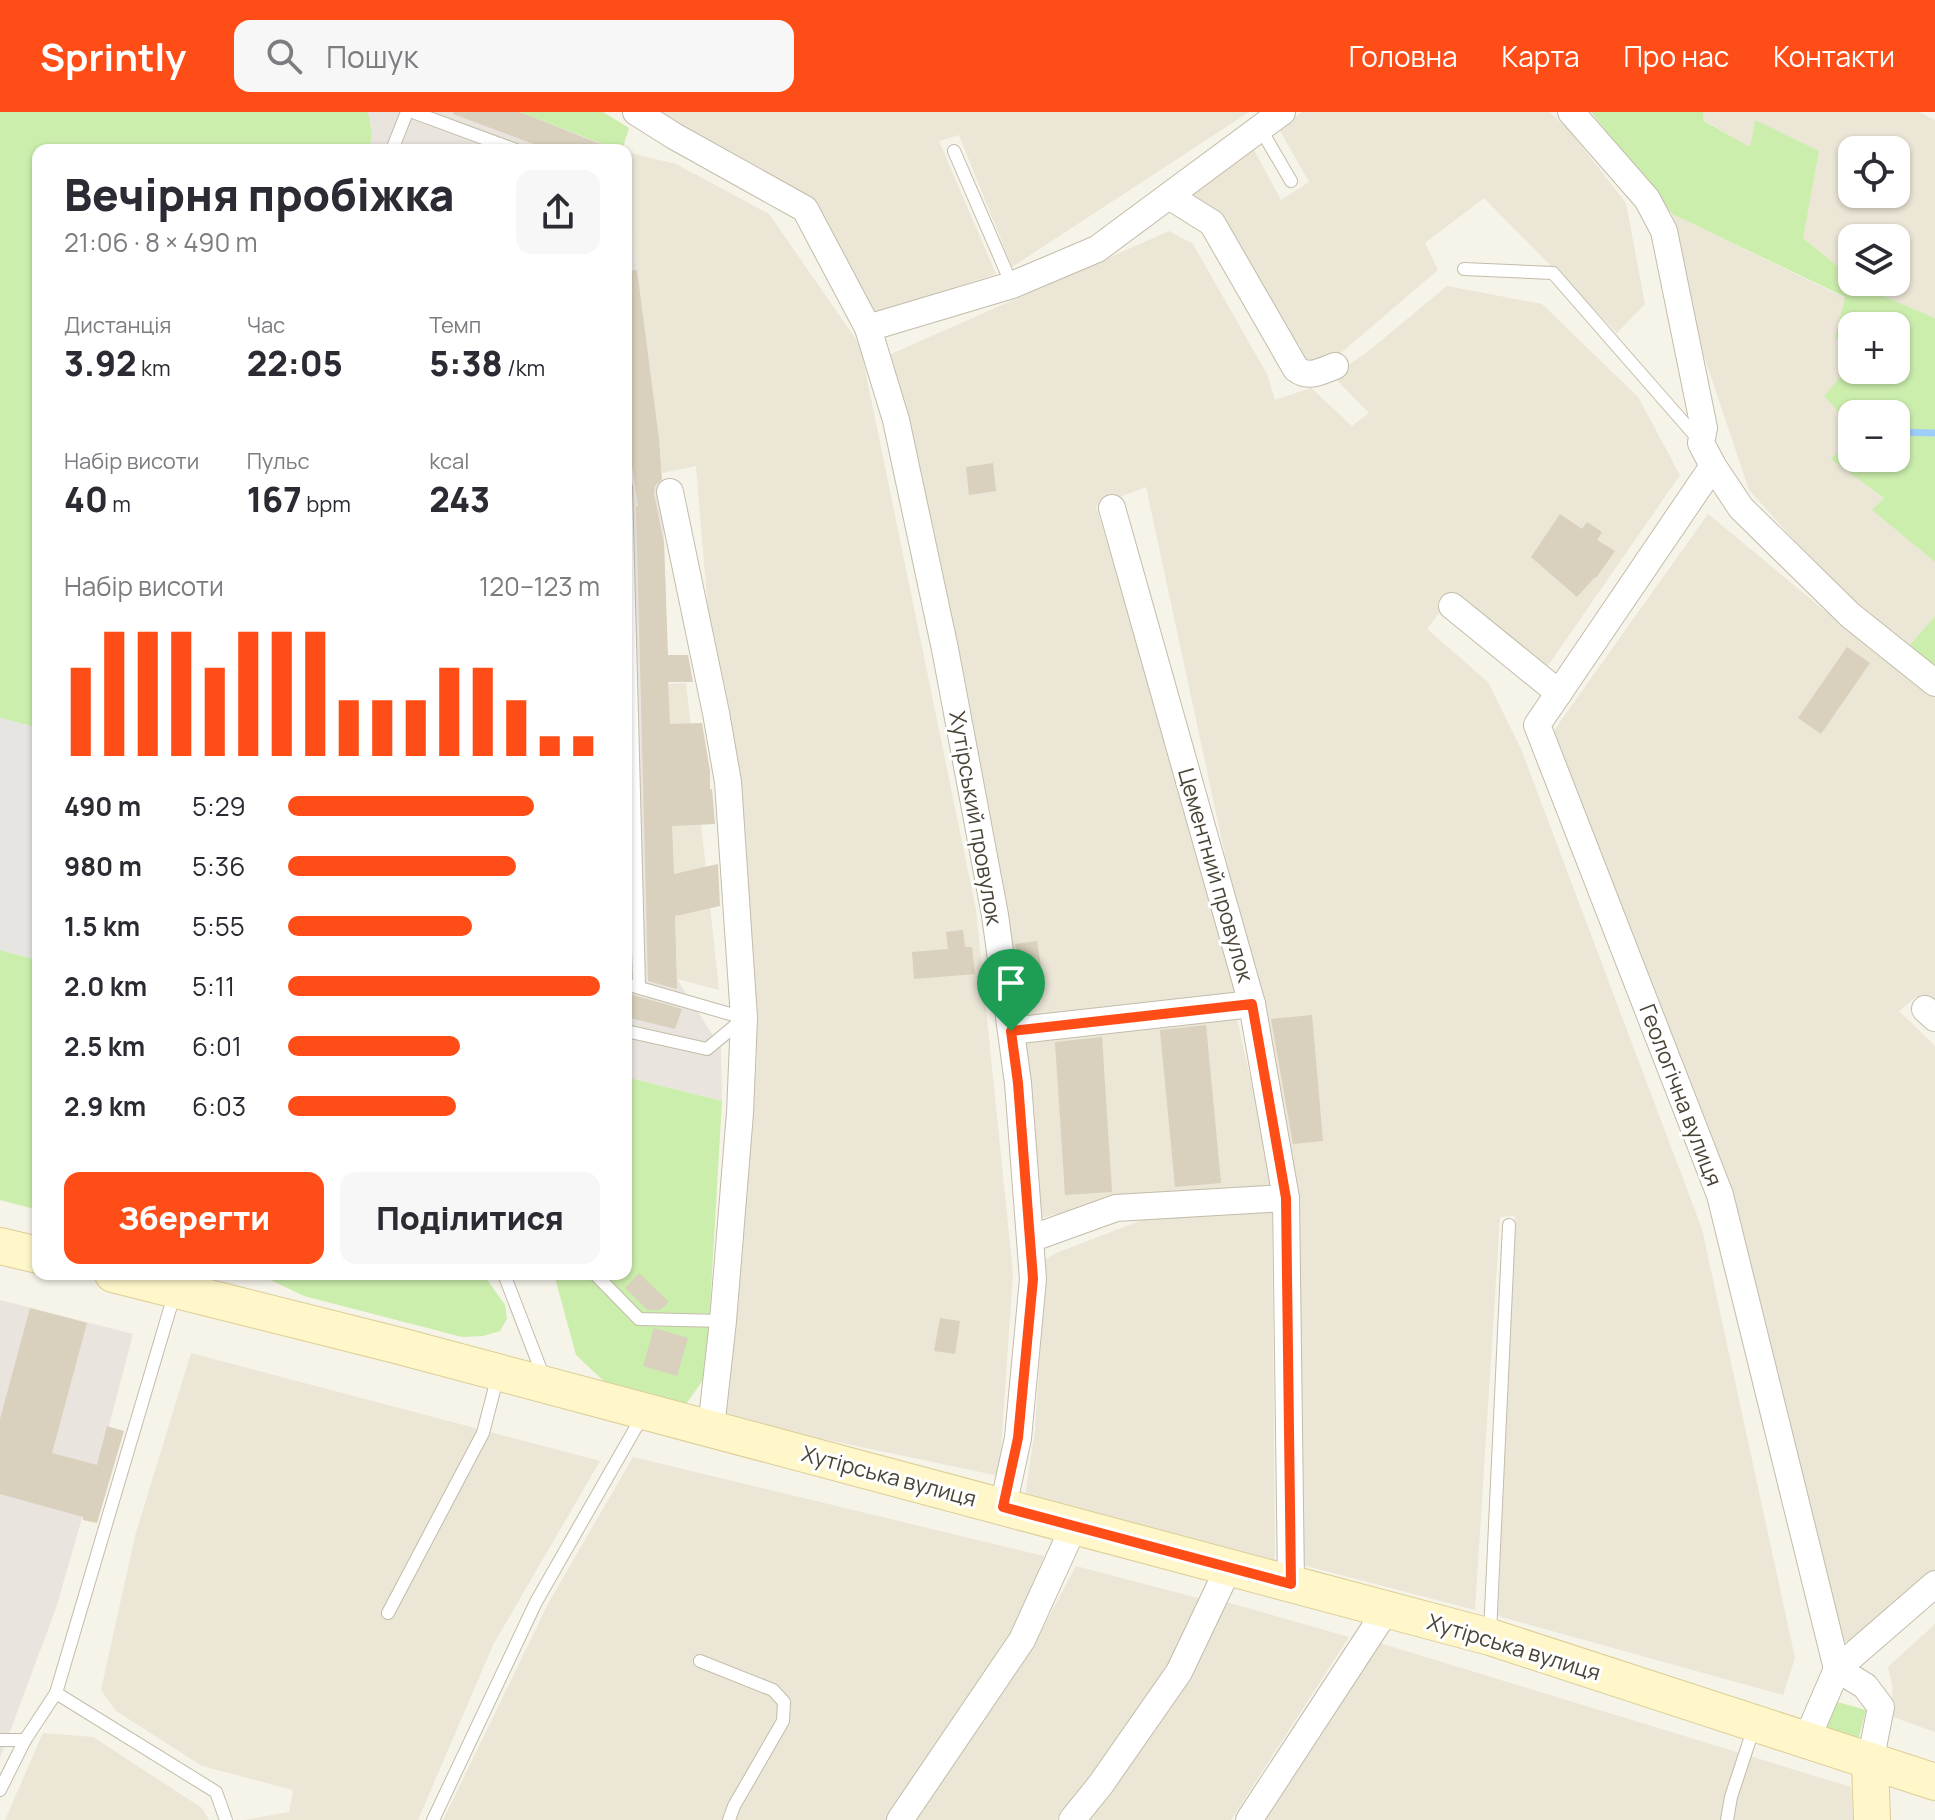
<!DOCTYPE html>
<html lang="uk">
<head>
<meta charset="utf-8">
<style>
  body { margin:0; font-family:Manrope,sans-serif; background:#f7f7f7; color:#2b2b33; height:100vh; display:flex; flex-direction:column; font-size:30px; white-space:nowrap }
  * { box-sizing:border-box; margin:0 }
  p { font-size:26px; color:#7c7c81 }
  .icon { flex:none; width:44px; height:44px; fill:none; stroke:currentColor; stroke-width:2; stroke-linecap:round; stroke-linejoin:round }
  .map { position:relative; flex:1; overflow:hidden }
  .side { position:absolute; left:32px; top:32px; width:600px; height:1136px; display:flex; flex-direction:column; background:#fff; border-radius:16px; box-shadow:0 2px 6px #0004 }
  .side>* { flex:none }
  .fabs { position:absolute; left:1838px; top:24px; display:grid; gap:16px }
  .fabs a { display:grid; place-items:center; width:72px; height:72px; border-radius:16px; background:#fff; box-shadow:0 2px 6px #0004; font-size:40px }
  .pin { position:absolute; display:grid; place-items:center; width:68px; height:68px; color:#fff; margin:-82px -34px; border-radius:50% 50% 50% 0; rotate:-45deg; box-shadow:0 0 8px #0007 }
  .pin .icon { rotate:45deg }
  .round { display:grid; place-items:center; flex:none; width:84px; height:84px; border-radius:16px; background:#f7f7f7 }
  .headline { display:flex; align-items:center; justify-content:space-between; height:136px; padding:0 32px }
  h1 { font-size:44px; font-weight:800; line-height:60px }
  .figures { display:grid; grid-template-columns:repeat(3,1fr); gap:12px; height:136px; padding:8px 32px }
  .figures div { display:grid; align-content:center }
  .figures b { font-size:34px; font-weight:800 }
  .figures small { font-size:22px; font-weight:400 }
  .figures p { font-size:22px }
  .chart { height:224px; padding:16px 32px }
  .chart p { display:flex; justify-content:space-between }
  .chart svg { width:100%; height:144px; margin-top:8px; stroke:#ff4d17; stroke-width:6 }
  .action { display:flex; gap:16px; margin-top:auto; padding:16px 32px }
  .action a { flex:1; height:92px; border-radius:16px; background:#ff4d17; color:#fff; font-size:32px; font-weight:800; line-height:92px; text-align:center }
  .action a+a { background:#f7f7f7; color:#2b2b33 }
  ul { padding:0 32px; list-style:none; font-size:26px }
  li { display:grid; grid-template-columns:128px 96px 1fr; align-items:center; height:60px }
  li i { height:20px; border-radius:10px; background:#ff4d17 }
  header { display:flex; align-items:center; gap:48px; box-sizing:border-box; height:112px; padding:0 40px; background:#ff4d17; color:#fff }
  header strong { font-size:38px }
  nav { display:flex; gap:44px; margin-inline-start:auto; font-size:28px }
  .search { width:560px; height:72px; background:#f7f7f7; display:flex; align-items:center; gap:20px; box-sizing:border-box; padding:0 28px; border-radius:16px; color:#7c7c81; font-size:30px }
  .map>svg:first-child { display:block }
  .residential { fill:#ebe6d6; fill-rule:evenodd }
  .industrial { fill:#e9e4dd }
  .green { fill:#cceead }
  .parking { fill:#e7e5e1 }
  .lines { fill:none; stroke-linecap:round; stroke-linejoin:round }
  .stream { stroke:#9fcdf9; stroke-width:7 }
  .building { fill:#d9d0bd }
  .lane-casing { stroke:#c3bcaa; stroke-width:14 }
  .street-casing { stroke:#c3bcaa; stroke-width:28 }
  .secondary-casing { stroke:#dbce94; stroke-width:38 }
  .lane { stroke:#fff; stroke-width:12 }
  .street { stroke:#fff; stroke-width:26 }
  .secondary { stroke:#fff7ca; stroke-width:36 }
  .route-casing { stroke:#fff; stroke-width:16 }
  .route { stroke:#ff4d17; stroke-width:10 }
  .labels { text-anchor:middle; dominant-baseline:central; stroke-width:6; stroke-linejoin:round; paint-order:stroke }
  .street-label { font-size:22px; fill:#4b4436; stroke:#fff }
</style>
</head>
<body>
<header>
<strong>Sprintly</strong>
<div class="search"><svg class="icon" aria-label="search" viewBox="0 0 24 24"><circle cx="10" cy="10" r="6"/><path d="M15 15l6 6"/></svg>Пошук</div>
<nav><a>Головна</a><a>Карта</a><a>Про нас</a><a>Контакти</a></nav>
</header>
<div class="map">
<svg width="1935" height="1708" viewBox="0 0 1935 1708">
  <rect width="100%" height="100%" fill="#f6f3e9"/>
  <!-- residential -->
  <g class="residential">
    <polygon points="644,0 1249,0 1012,155 959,23 939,29 996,162 867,203 812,96"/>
    <polygon points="1302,0 1549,0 1569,18 1626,91 1645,192 1617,221 1484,86 1425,131 1438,158 1329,251 1303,255 1291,246 1301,234 1276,216 1184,86 1253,36 1281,88 1309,70 1279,17"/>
    <path d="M1703 0H1919L1935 8V206L1864 176 1857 170H1896V126H1852V166L1802 125 1755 8 1750 36 1704 8ZM1852 38H1896V82H1852Z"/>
    <polygon points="626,40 676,52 769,102 860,233 976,798 1013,1162 999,1364 719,1305 757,948 731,652 712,547 696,354 662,361 659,327 626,75"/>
    <polygon points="1672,102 1845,186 1835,226 1852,238 1852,251 1824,284 1852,315 1852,325 1832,347 1884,386 1873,398 1935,450 1935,504 1908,535 1826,464 1749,378 1700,232 1681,153"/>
    <polygon points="1169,119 1193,132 1267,262 1275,288 1311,276 1352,314 1369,301 1333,264 1370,238 1447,174 1542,192 1638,285 1680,363 1545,558 1452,484 1427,517 1488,570 1521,637 1702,1117 1795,1546 1783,1583 1498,1504 1515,1104 1500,1105 1475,1498 1299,1452 1297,1078 1146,375 1096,394 1245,885 1019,906 889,243"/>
    <polygon points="1708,402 1876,541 1935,585 1935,901 1916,885 1899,899 1935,934 1935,1464 1859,1530 1818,1528 1725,1071 1545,631"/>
    <polygon points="686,571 719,878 677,867 668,572"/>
    <polygon points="1237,907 1277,1084 1104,1089 1038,1107 1022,925"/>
    <polygon points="1272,1097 1275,1452 1025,1385 1035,1317 1045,1169 1041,1150 1056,1141 1150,1105"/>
    <polygon points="191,1241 600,1349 493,1533 418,1708 244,1708 289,1700 293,1678 202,1654 116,1599 101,1578 135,1424"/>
    <polygon points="633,1345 1044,1444 1013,1525 886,1708 443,1708 549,1490"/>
    <polygon points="1076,1454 1205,1488 1174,1556 1056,1708 912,1708 1033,1534"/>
    <polygon points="1226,1490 1349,1525 1231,1708 1086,1708"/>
    <polygon points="1935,1512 1935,1620 1893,1605 1892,1572 1888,1555"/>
    <polygon points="1373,1529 1851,1675 1853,1708 1258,1708"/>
    <polygon points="43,1621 93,1625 202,1696 209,1708 5,1708"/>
  </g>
  <!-- industrial -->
  <g class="industrial">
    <polygon points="368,0 520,0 618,38 369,38 372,22"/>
    <polygon points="626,75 659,327 663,392 677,867 721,936 722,989 626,965"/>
    <polygon points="0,1188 133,1222 111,1306 56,1496 0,1646"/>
  </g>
  <!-- green -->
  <g class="green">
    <polygon points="0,0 368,0 372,22 369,38 38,38 38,614 35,615 0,606"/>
    <polygon points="520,0 603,0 629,16 622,38 618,38"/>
    <polygon points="1591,0 1703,0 1704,9 1750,35 1755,8 1819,39 1803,126 1852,166 1852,170 1857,170 1864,176 1935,206 1935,450 1872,398 1884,386 1831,347 1852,325 1852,346 1896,346 1896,302 1852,302 1852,315 1824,284 1852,251 1852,258 1896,258 1896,214 1852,214 1852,238 1835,226 1845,185 1672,102"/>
    <polygon points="1935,504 1935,556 1908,535"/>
    <polygon points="0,838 38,848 38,1098 0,1088"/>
    <polygon points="626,965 722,989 706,1264 686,1292 607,1272 576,1243 554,1162 626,1162"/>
    <polygon points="258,1162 483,1162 505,1193 507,1207 500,1219 483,1224 462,1225 304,1184"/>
    <polygon points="1834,1589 1866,1598 1857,1632 1825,1624"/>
  </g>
  <!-- parking -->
  <polygon class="parking" points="0,606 35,615 38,614 38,848 0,838"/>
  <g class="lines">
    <!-- stream -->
    <polyline class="stream" points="1896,320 1935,321"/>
  </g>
  <!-- building -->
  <g class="building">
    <polygon points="454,0 520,0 615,38 550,38 453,2"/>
    <polygon points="637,158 659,327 662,367 655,374 654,382 664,431 668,543 688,543 693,570 668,570 670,612 702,611 710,659 710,677 712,677 715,712 672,714 674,762 718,752 720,794 675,804 677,877 648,869 636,394 638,394 626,314 626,159"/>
    <polygon points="993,351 996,379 969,383 966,355"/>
    <polygon points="1560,402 1582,417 1587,410 1602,420 1597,428 1615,439 1596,466 1595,465 1577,485 1531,445"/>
    <polygon points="1847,535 1870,551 1821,622 1798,606"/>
    <polygon points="963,818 965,835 972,835 975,862 914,867 912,840 948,837 946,820"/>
    <polygon points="1037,829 1043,868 1021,871 1015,832"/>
    <polygon points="626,881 682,897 675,917 626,905"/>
    <polygon points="1312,903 1323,1029 1293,1032 1271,907"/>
    <polygon points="1206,913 1221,1071 1175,1075 1160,918"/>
    <polygon points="1102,925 1112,1080 1065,1083 1055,930"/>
    <polygon points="639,1161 669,1190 660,1198 648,1198 625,1176"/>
    <polygon points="30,1196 87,1211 52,1341 97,1353 107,1314 124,1319 97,1411 83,1408 83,1405 0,1382 0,1307"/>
    <polygon points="940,1206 960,1209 955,1242 934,1239"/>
    <polygon points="654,1216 688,1226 677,1264 643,1254"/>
  </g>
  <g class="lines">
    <defs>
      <g id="lane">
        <polyline points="413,0 516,38"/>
        <polyline points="1260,16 1291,69"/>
        <polyline points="392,38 407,0"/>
        <polyline points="954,39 1012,173"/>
        <polyline points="1464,157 1553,161 1699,328"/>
        <polyline points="626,375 639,875"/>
        <polyline points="626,872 744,906"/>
        <polyline points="626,919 707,937 742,908"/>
        <polyline points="504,1162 544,1266"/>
        <polyline points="595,1162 639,1207 723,1209"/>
        <polyline points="176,1180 169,1200 56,1581 216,1680 226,1708"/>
        <polyline points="388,1501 483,1321 498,1263"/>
        <polyline points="1490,1521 1509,1113"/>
        <polyline points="700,1549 773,1578 784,1590 783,1609 734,1694 729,1708"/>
        <polyline points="0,1628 25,1628"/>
        <polyline points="0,1678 25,1628 56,1581"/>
        <polyline points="433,1708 536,1490 643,1303"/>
        <polyline points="1727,1708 1731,1685 1754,1615"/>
      </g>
      <g id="street">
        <polyline points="636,0 674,24 805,97 868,216 896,308 945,537 995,803 1018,971 1033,1167 1018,1326 1003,1395"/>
        <polyline points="1571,0 1647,87 1664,119 1704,316 1701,331 1713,354 1741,396 1850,503 1935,571"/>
        <path d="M1169 84 1212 111 1296 257C1309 267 1321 259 1335 254"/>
        <polyline points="868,216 1012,173 1097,137 1282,0"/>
        <polyline points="1713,354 1537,613 1720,1083 1837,1557 1865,1574 1881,1595 1870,1650"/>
        <polyline points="670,380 716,601 728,670 744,906 740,1001 723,1209 711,1316"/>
        <polyline points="1112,396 1252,892 1286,1086 1291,1472"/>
        <polyline points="1452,494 1559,581"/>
        <polyline points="1925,897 1935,906"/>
        <polyline points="1011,919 1252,892"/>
        <polyline points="1030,1127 1116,1096 1286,1086"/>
        <polyline points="1806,1629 1837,1557 1935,1472"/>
        <polyline points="900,1708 1022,1528 1074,1414"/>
        <polyline points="1072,1708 1101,1672 1179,1560 1229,1455"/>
        <polyline points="1249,1708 1387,1497"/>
      </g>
      <g id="secondary">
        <polyline points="0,1134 38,1143"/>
        <polyline points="113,1162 396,1233 1490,1525 1935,1670"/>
        <polyline points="1870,1650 1872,1708"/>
      </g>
    </defs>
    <!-- lane casing -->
    <use href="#lane" class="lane-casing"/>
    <!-- street casing -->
    <use href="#street" class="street-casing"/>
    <!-- secondary casing -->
    <use href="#secondary" class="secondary-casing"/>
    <!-- lane -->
    <use href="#lane" class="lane"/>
    <!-- street -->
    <use href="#street" class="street"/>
    <!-- secondary -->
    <use href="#secondary" class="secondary"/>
  </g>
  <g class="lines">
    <defs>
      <polygon id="route" points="1252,892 1286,1086 1291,1472 1003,1395 1018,1326 1033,1167 1018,971 1011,919"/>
    </defs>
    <!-- route casing -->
    <use href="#route" class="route-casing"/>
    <!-- route -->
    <use href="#route" class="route"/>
  </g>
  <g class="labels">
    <!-- street labels -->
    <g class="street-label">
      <text transform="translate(976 706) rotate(80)">Хутірський провулок</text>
      <text transform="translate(1216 763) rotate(74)">Цементний провулок</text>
      <text transform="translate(1681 983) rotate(69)">Геологічна вулиця</text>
      <text transform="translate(889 1364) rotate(15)">Хутірська вулиця</text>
      <text transform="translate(1514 1535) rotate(17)">Хутірська вулиця</text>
    </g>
  </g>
</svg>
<div class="fabs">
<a><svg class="icon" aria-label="locate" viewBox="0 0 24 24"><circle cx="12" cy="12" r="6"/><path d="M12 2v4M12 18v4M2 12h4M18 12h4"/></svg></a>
<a><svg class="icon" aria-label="layers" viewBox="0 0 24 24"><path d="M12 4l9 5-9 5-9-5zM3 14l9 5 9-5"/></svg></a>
<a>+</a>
<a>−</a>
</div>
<div class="pin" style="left:1011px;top:919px;background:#1e9e55"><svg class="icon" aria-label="arrive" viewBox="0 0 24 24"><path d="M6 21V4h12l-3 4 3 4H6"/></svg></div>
<section class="side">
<div class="headline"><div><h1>Вечірня пробіжка</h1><p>21:06 · 8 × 490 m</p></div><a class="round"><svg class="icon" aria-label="share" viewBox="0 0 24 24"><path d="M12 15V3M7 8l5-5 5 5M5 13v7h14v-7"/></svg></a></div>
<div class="figures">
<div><p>Дистанція</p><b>3.92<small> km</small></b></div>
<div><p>Час</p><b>22:05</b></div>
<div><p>Темп</p><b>5:38<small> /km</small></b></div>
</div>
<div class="figures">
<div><p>Набір висоти</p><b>40<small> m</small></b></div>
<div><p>Пульс</p><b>167<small> bpm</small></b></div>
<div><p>kcal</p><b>243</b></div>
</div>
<div class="chart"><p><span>Набір висоти</span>120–123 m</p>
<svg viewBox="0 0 160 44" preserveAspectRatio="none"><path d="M5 44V17M15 44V6M25 44V6M35 44V6M45 44V17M55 44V6M65 44V6M75 44V6M85 44V27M95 44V27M105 44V27M115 44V17M125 44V17M135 44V27M145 44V38M155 44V38"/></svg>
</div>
<ul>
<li><b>490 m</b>5:29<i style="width:79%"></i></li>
<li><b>980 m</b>5:36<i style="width:73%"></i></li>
<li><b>1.5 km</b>5:55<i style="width:59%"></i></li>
<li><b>2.0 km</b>5:11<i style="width:100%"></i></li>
<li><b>2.5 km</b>6:01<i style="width:55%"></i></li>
<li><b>2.9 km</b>6:03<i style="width:54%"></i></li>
</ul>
<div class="action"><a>Зберегти</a><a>Поділитися</a></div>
</section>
</div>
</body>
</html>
